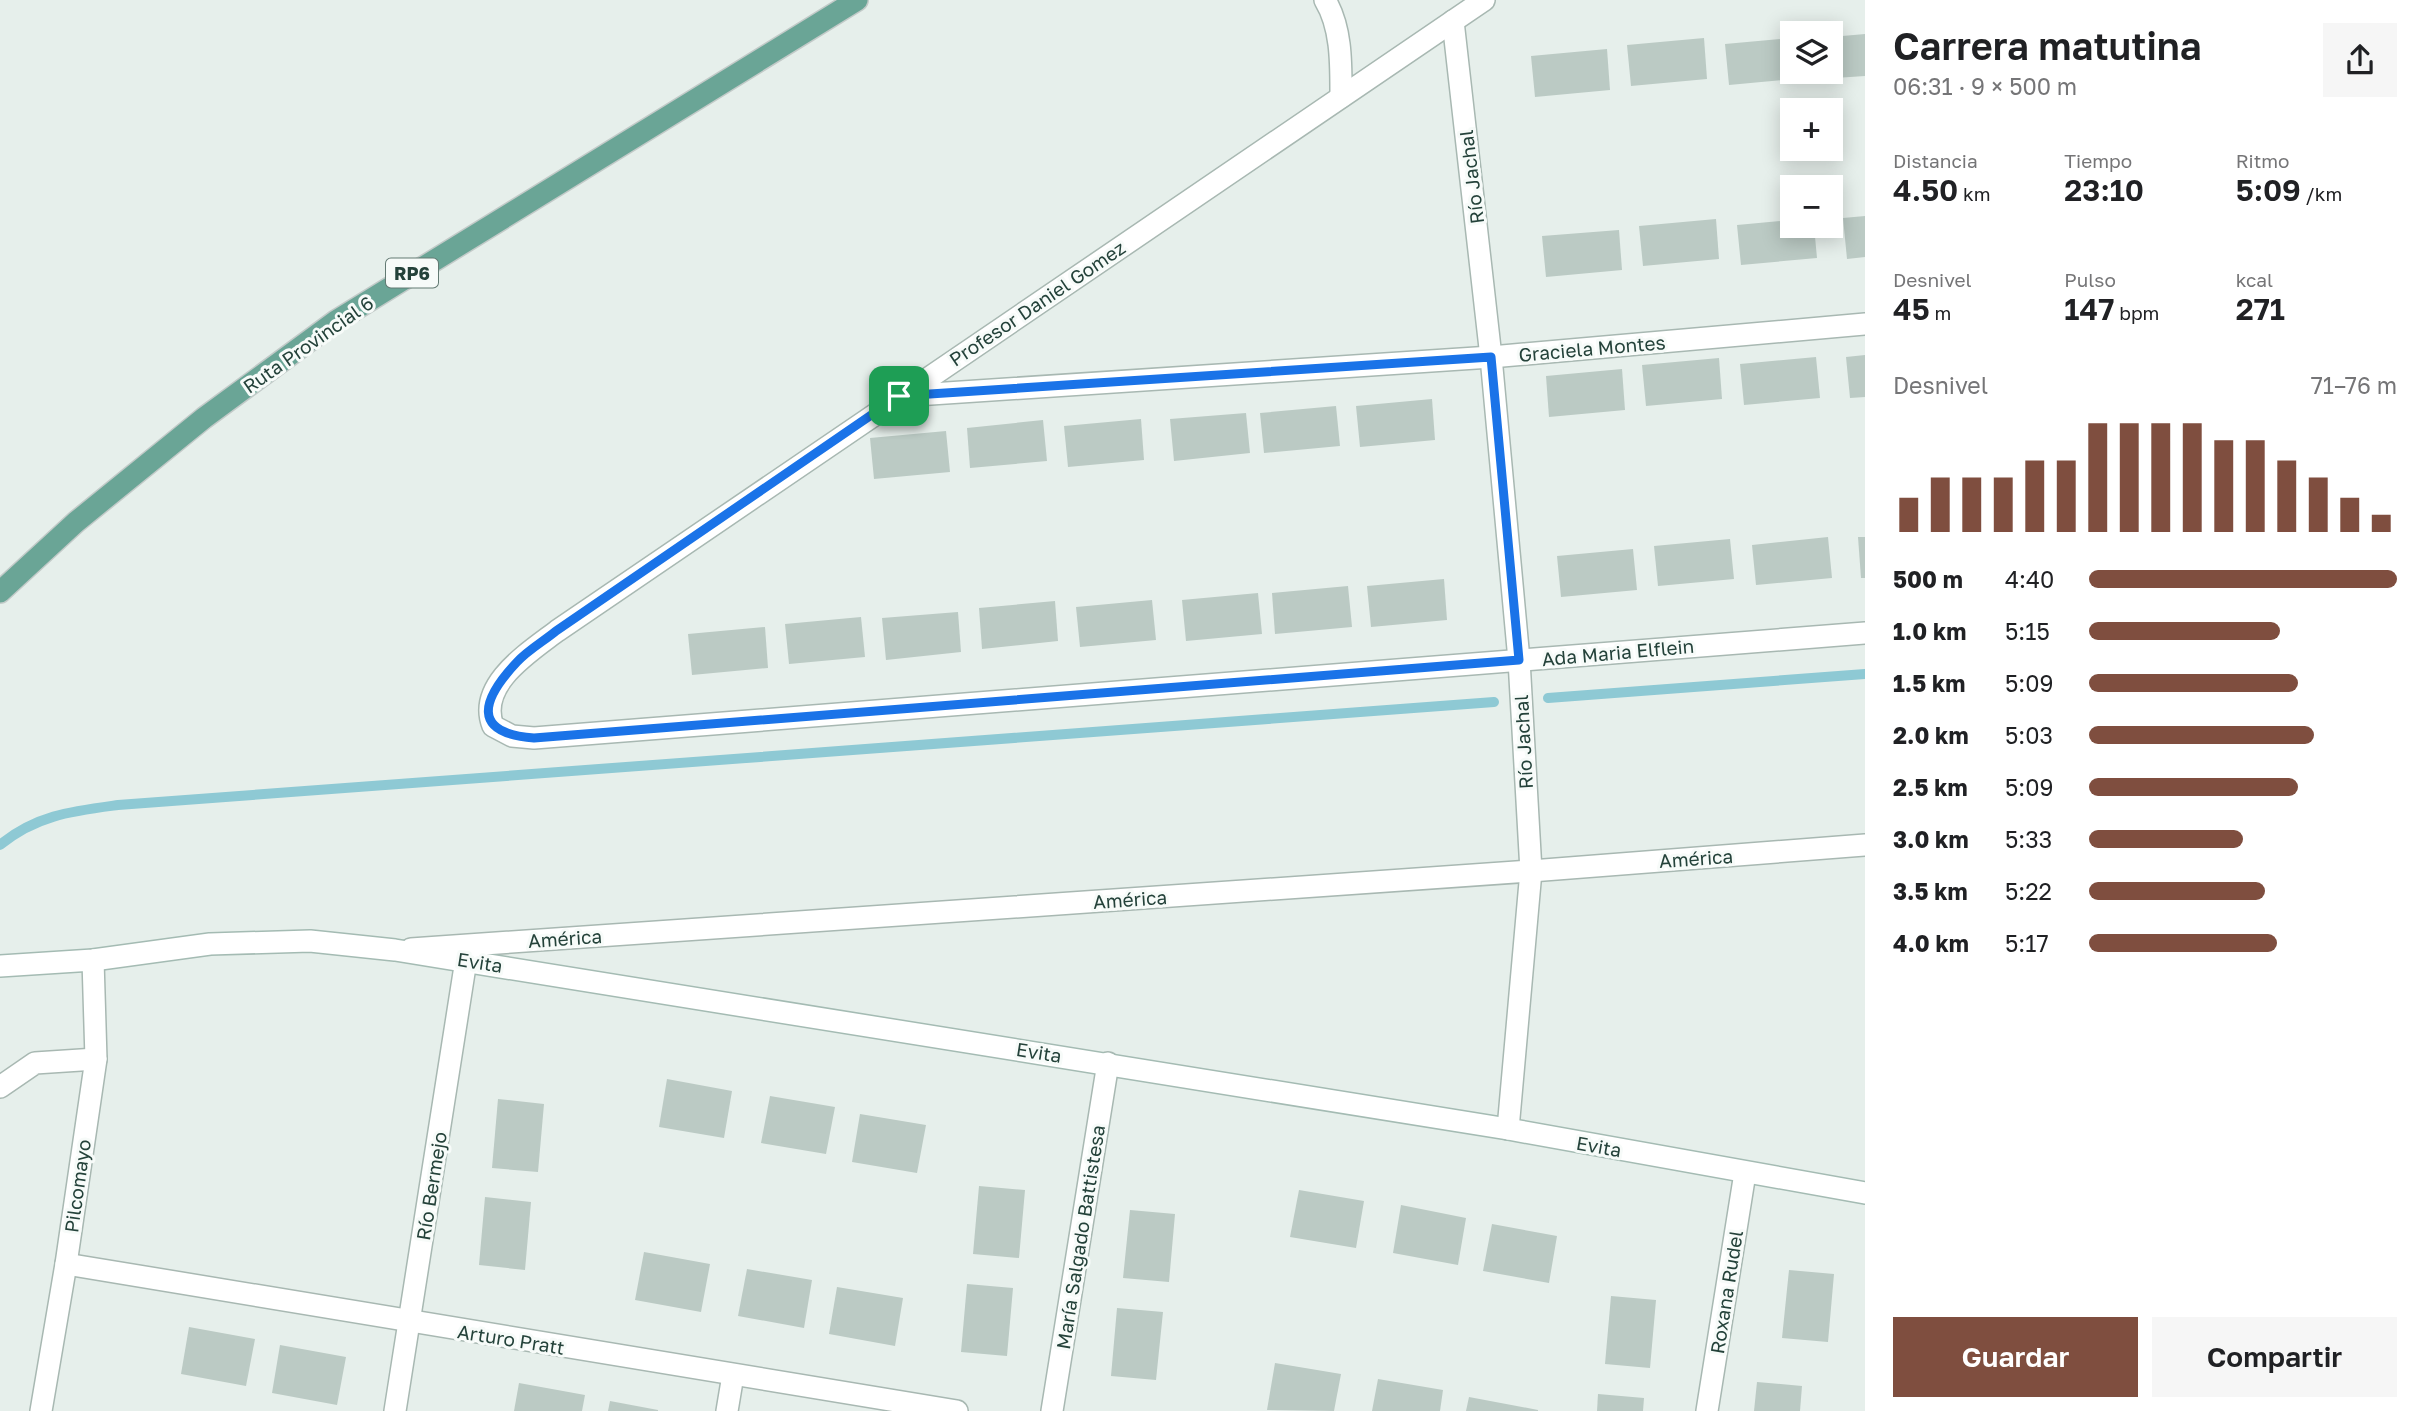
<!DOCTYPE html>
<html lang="es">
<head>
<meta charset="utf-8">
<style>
  body { margin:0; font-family:"Golos Text",sans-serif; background:#f6f6f6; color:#202124; height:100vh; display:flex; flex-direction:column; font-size:26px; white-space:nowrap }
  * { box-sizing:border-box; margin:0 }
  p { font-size:23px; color:#757577 }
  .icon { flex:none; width:38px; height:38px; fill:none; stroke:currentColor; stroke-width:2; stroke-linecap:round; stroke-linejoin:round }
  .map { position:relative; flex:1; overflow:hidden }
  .sheet { display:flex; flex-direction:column; background:#fff; width:560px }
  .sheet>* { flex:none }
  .tools { position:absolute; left:1780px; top:21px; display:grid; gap:14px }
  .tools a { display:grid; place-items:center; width:63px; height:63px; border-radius:0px; background:#fff; box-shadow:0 4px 18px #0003; font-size:35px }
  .pin { position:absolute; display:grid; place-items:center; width:60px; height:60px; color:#fff; margin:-30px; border-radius:14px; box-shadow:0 4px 10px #0006 }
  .round { display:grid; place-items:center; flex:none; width:74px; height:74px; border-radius:0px; background:#f6f6f6 }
  .summary { display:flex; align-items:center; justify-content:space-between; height:119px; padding:0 28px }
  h1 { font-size:38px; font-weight:600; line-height:52px }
  .figures { display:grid; grid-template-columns:repeat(3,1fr); gap:10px; height:119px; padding:7px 28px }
  .figures div { display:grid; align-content:center }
  .figures b { font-size:30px; font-weight:600 }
  .figures small { font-size:19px; font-weight:400 }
  .figures p { font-size:19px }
  .chart { height:196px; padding:14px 28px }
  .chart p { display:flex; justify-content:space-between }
  .chart svg { width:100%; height:126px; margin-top:7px; stroke:#7f4e3f; stroke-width:6 }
  .button { display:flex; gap:14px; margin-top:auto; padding:14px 28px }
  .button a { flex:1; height:80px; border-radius:0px; background:#7f4e3f; color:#fff; font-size:28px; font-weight:600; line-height:80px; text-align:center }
  .button a+a { background:#f6f6f6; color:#202124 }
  ul { padding:0 28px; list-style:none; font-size:23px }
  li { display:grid; grid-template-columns:112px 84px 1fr; align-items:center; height:52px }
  li i { height:18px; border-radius:9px; background:#7f4e3f }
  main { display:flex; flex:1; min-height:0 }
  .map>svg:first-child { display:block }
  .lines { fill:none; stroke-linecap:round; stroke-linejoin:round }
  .stream { stroke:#8ec9d4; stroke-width:10 }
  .building { fill:#bbcac4 }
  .street-casing { stroke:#a8b8b2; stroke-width:24 }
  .secondary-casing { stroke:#a4bbb3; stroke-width:24 }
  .primary-casing { stroke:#c2cac8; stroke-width:24 }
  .street { stroke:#fff; stroke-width:21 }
  .secondary { stroke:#fff; stroke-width:21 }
  .primary { stroke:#6aa596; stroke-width:21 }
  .route-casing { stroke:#fff; stroke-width:14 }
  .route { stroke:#1a73e8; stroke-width:9 }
  .labels { text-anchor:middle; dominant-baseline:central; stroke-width:6; stroke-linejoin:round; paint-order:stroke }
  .shield { fill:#f7fbf9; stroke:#637a73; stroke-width:2 }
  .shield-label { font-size:18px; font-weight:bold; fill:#24423a }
  .street-label { font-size:19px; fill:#24423a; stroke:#f7fbf9 }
</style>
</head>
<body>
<main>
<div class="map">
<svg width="1865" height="1411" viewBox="0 0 1865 1411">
  <rect width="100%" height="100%" fill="#e6efeb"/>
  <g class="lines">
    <!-- stream -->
    <g class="stream">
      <polyline points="1548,698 1865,674"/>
      <path d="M0 845C36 815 73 811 118 805L1494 702"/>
    </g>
  </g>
  <!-- building -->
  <g class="building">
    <polygon points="1865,34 1865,76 1835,78 1831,37"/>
    <polygon points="1704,38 1707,79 1631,86 1627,45"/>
    <polygon points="1792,38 1792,72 1805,72 1805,78 1729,85 1725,44"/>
    <polygon points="1607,49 1610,90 1535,97 1531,56"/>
    <polygon points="1865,216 1865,257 1847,259 1843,218"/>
    <polygon points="1716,219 1719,259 1643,266 1639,226"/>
    <polygon points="1792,220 1792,226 1814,226 1817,258 1741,265 1737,225"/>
    <polygon points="1619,230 1622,270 1546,277 1542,236"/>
    <polygon points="1865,355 1865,397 1850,398 1846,357"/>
    <polygon points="1816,357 1820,398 1744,405 1740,364"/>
    <polygon points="1719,358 1722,399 1646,406 1642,365"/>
    <polygon points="1622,369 1625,410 1549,417 1546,376"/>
    <polygon points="1432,399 1435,440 1360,447 1356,406"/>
    <polygon points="1336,406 1340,446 1264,453 1260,413"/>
    <polygon points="1246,413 1250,453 1174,461 1170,419"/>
    <polygon points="1141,419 1144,460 1068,467 1064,426"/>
    <polygon points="1043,420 1047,461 970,468 967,428"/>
    <polygon points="946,431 950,472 874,479 870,438"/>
    <polygon points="1828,537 1832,578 1756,585 1752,545"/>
    <polygon points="1858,537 1865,537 1865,578 1861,578"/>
    <polygon points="1730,539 1734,579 1658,586 1654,546"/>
    <polygon points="1633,549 1637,590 1561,597 1557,556"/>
    <polygon points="1444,579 1447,620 1371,627 1367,586"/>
    <polygon points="1348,586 1352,627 1275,634 1272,593"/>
    <polygon points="1258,593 1262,634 1186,641 1182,600"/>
    <polygon points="1152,600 1156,640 1080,647 1076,607"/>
    <polygon points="1055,601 1058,641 982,649 979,608"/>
    <polygon points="958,612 961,652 886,660 882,618"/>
    <polygon points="861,617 865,657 789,664 785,624"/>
    <polygon points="765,627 768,668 692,675 688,634"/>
    <polygon points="667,1079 732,1091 724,1138 659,1127"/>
    <polygon points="770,1096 835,1107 826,1154 761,1143"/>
    <polygon points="498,1099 544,1104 538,1172 492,1168"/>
    <polygon points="860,1114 926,1125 917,1173 852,1162"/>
    <polygon points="979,1186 1025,1190 1019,1258 973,1254"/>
    <polygon points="1299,1190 1364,1201 1356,1248 1290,1237"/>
    <polygon points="485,1197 531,1202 525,1270 479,1265"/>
    <polygon points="1401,1205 1466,1218 1458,1265 1393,1253"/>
    <polygon points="1130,1210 1175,1214 1169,1282 1123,1278"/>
    <polygon points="1492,1224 1557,1236 1549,1283 1483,1271"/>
    <polygon points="644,1252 710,1264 701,1312 635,1300"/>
    <polygon points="747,1269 812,1280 804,1328 738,1316"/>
    <polygon points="1789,1270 1834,1274 1828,1342 1782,1338"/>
    <polygon points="967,1284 1013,1288 1007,1356 961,1352"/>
    <polygon points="837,1287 903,1298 895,1346 829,1334"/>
    <polygon points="1611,1296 1656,1300 1650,1368 1605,1364"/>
    <polygon points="1117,1308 1163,1312 1156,1380 1111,1376"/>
    <polygon points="189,1327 255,1339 246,1386 181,1374"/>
    <polygon points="280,1345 346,1357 337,1405 272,1393"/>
    <polygon points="1275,1363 1341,1374 1334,1411 1267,1410"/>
    <polygon points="1378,1379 1443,1390 1440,1411 1372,1411"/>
    <polygon points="1757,1382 1802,1386 1800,1411 1754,1411"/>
    <polygon points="519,1383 585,1395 582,1411 514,1411"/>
    <polygon points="1598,1394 1644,1398 1643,1411 1597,1411"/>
    <polygon points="1469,1397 1538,1410 1538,1411 1466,1411"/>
    <polygon points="610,1401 658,1410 658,1411 608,1411"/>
  </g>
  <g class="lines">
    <defs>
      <g id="street">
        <path d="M1325 0C1342 28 1341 65 1341 97"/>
        <path d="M1484 0 557 631C528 653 477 685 493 726L512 736 534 738 1865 633"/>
        <polyline points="1453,21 1491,357 1519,660 1531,871 1508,1129"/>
        <polyline points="901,396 1491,357 1865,324"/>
        <polyline points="411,949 1531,871 1865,845"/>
        <polyline points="0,1087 35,1063 96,1059"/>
        <polyline points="66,1264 957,1411"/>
        <polyline points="41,1411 66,1264 96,1059 93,960"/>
        <polyline points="395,1411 466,960"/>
        <polyline points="727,1411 733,1375"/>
        <polyline points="1052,1411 1108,1063"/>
        <polyline points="1707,1411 1745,1173"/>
      </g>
      <polyline id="secondary" points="0,966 93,960 210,944 310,941 395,950 1508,1129 1865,1193"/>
      <polyline id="primary" points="0,592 76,522 204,418 336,321 857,0"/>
    </defs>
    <!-- street casing -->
    <use href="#street" class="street-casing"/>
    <!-- secondary casing -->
    <use href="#secondary" class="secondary-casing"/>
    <!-- primary casing -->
    <use href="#primary" class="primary-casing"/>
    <!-- street -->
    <use href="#street" class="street"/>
    <!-- secondary -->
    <use href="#secondary" class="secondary"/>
    <!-- primary -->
    <use href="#primary" class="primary"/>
  </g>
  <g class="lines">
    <defs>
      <path id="route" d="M1491 357 1519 660 534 738C470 733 482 699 517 662 528 650 544 641 556 631L899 396Z"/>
    </defs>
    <!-- route casing -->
    <use href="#route" class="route-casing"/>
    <!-- route -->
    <use href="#route" class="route"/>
  </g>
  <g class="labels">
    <!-- shield labels -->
    <rect class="shield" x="386" y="258.5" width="52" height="29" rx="5"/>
    <g class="shield-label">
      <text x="412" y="273">RP6</text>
    </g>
    <!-- street labels -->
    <g class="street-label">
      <text transform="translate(1471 177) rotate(-97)">Río Jachal</text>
      <text transform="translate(1037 303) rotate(-34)">Profesor Daniel Gomez</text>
      <text transform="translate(308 344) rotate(-35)">Ruta Provincial 6</text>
      <text transform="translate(1592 348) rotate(-5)">Graciela Montes</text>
      <text transform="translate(1618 652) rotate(-5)">Ada Maria Elflein</text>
      <text transform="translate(1523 742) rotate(-93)">Río Jachal</text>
      <text transform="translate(1696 858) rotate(-4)">América</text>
      <text transform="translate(1130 899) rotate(-4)">América</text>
      <text transform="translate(565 938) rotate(-4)">América</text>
      <text transform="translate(480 962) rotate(9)">Evita</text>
      <text transform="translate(1039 1052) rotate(9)">Evita</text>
      <text transform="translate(1599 1146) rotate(10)">Evita</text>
      <text transform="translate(77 1186) rotate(-82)">Pilcomayo</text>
      <text transform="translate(431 1186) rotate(-81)">Río Bermejo</text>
      <text transform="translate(1080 1237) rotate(-81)">María Salgado Battistesa</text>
      <text transform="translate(1726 1292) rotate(-81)">Roxana Rudel</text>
      <text transform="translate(511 1339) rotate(9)">Arturo Pratt</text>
    </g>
  </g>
</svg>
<div class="tools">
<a><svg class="icon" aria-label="layers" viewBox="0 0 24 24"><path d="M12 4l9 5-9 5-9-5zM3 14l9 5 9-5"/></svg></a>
<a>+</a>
<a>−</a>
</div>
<div class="pin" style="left:899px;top:396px;background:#1e9e55"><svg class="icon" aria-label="arrive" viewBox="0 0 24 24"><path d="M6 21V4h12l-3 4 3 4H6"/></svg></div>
</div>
<section class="sheet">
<div class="summary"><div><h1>Carrera matutina</h1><p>06:31 · 9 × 500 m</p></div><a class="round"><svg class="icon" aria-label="share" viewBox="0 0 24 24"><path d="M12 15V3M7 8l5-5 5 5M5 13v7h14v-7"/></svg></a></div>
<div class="figures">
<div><p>Distancia</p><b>4.50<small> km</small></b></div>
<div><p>Tiempo</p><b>23:10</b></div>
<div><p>Ritmo</p><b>5:09<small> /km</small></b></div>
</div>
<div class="figures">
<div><p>Desnivel</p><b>45<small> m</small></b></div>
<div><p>Pulso</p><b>147<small> bpm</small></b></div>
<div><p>kcal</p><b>271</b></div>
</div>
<div class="chart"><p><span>Desnivel</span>71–76 m</p>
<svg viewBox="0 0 160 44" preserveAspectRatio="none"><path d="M5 44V32M15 44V25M25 44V25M35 44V25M45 44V19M55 44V19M65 44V6M75 44V6M85 44V6M95 44V6M105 44V12M115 44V12M125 44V19M135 44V25M145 44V32M155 44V38"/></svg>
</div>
<ul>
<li><b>500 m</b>4:40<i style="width:100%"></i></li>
<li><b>1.0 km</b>5:15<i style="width:62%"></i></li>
<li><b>1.5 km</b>5:09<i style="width:68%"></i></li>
<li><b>2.0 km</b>5:03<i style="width:73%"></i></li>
<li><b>2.5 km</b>5:09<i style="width:68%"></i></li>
<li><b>3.0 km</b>5:33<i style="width:50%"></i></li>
<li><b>3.5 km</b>5:22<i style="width:57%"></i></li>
<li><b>4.0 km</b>5:17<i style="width:61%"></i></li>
</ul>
<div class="button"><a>Guardar</a><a>Compartir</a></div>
</section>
</main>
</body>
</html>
